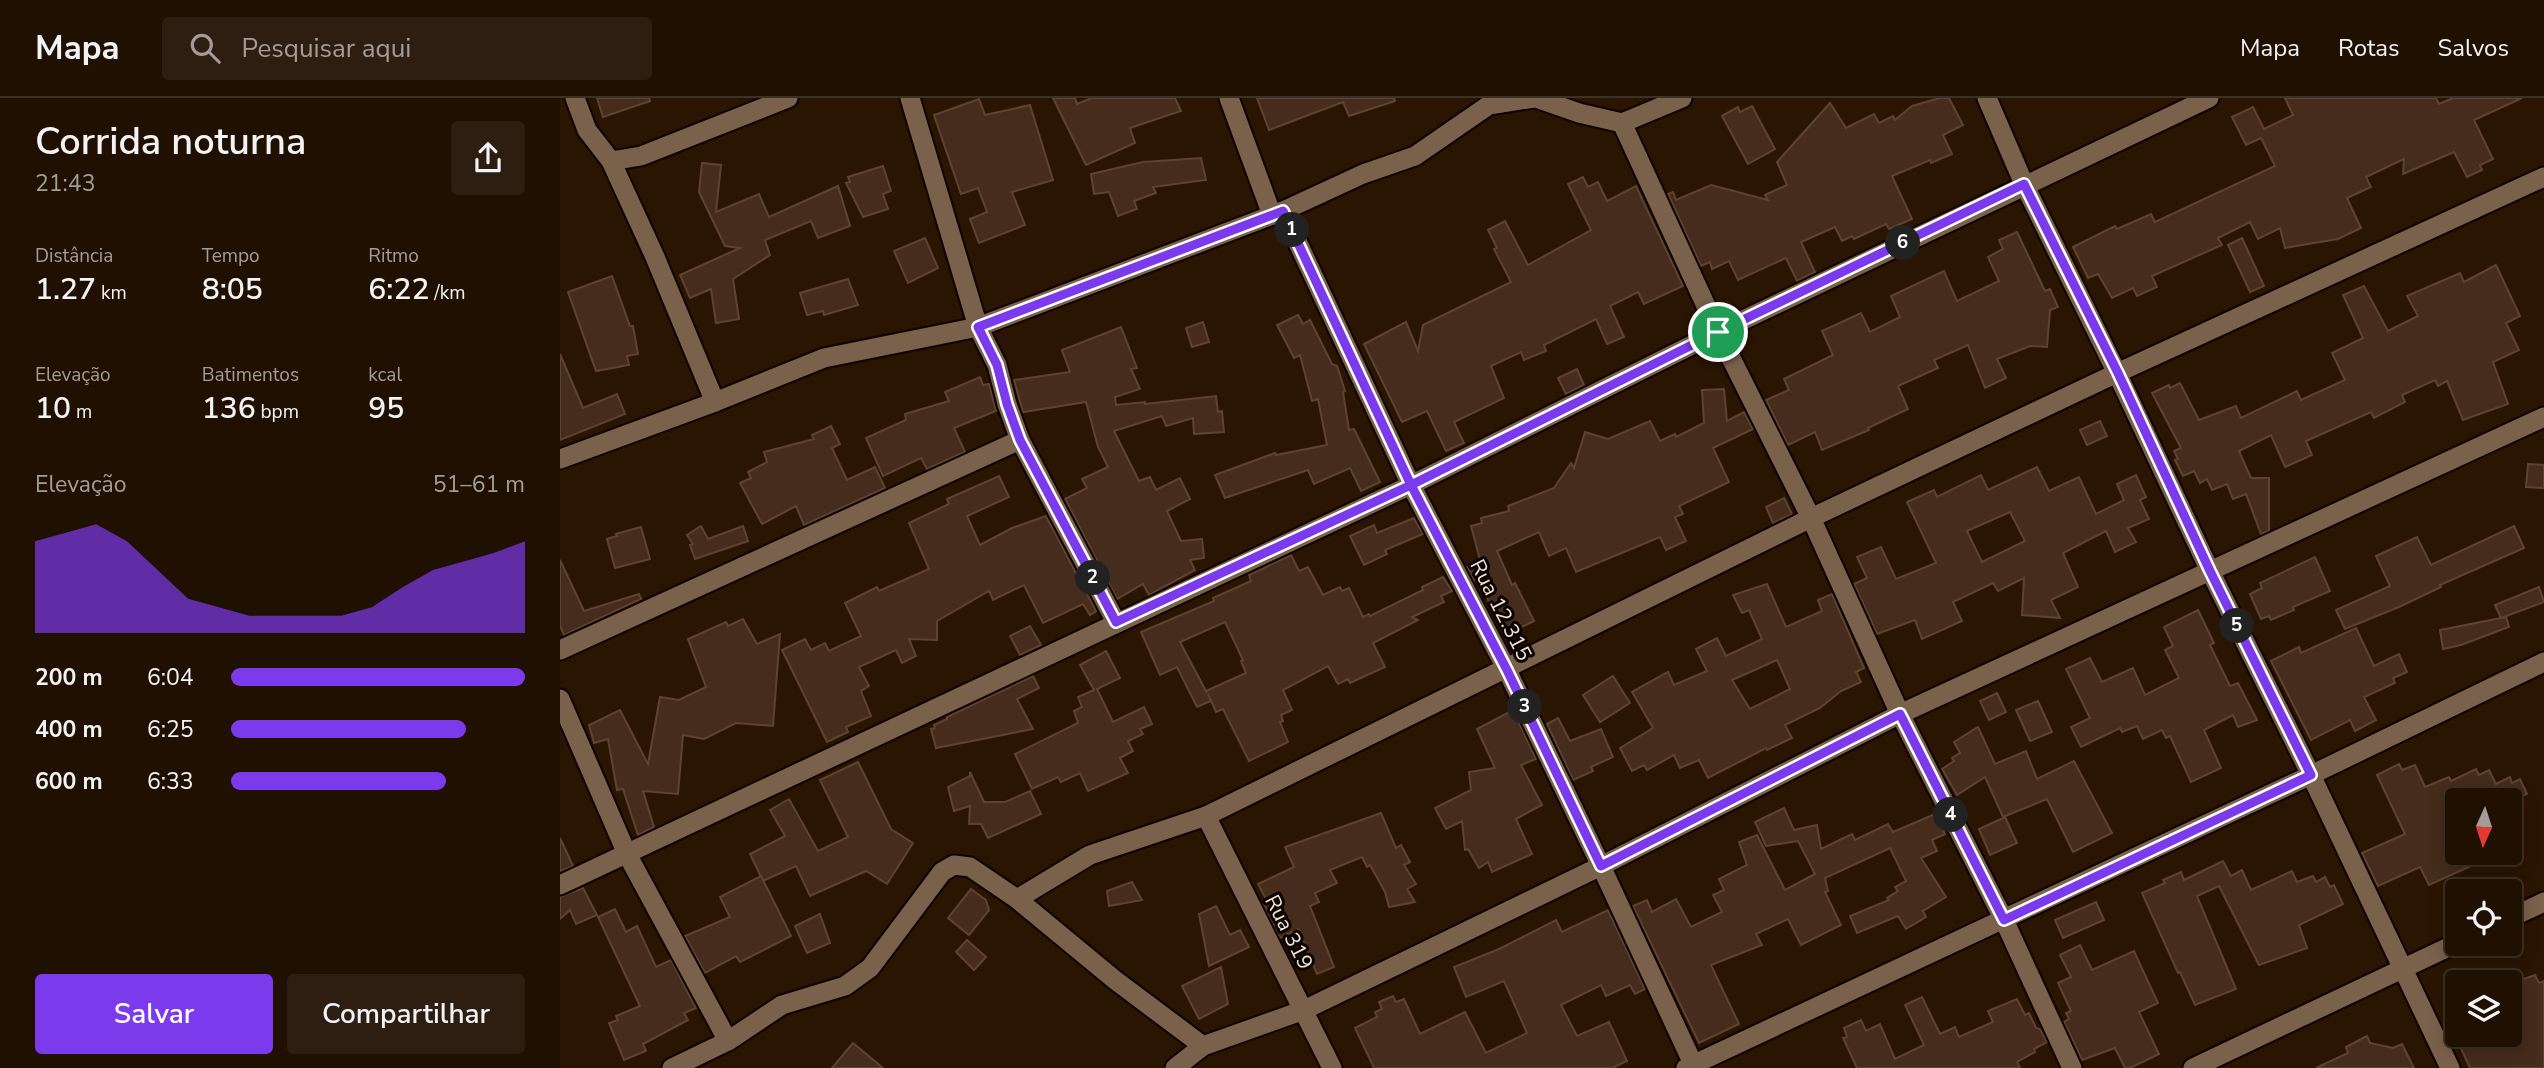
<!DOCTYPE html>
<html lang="pt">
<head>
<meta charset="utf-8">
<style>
  body { margin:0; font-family:"Nunito Sans",sans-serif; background:#2d1e11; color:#f1f3f6; height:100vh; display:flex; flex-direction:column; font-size:26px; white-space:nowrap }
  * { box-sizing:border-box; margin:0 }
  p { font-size:23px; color:#a29d99 }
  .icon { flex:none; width:38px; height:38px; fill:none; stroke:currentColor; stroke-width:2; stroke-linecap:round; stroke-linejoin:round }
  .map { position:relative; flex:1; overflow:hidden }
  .sheet { display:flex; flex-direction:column; background:#201002; width:560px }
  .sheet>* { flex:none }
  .needle { width:46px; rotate:183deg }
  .fabs { position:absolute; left:1885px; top:690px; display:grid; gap:14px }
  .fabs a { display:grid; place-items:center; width:77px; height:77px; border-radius:7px; background:#201002; box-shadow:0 4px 18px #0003,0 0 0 2px #3d3024; font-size:35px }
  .pin { position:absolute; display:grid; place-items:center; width:60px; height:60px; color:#fff; margin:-30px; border:4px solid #fff; border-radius:50%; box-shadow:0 2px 7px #0007 }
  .km { position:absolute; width:35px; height:35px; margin:-18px; border-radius:50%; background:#222; color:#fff; font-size:19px; line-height:35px; text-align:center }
  .round { display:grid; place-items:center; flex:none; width:74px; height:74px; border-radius:7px; background:#2d1e11 }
  .overview { display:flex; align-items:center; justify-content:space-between; height:119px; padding:0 35px }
  h1 { font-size:38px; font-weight:600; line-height:52px }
  .metrics { display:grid; grid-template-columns:repeat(3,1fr); gap:10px; height:119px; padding:7px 35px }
  .metrics div { display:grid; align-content:center }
  .metrics b { font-size:30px; font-weight:600 }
  .metrics small { font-size:19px; font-weight:400 }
  .metrics p { font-size:19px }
  .chart { height:196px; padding:14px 35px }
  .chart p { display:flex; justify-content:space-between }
  .chart svg { width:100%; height:126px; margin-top:7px; fill:#7c3aed; opacity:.7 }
  .primary-button { display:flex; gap:14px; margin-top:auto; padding:14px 35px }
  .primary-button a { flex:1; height:80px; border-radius:7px; background:#7c3aed; color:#fff; font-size:28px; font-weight:600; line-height:80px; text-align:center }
  .primary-button a+a { background:#2d1e11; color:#f1f3f6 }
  ul { padding:0 35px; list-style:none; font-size:23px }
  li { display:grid; grid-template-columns:112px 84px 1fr; align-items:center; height:52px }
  li i { height:18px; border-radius:9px; background:#7c3aed }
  header { display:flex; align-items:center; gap:42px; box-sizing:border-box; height:98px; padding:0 35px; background:#201002; border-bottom:2px solid #3d3024 }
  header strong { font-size:33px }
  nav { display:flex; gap:38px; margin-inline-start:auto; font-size:24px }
  .search { width:490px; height:63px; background:#2d1e11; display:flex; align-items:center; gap:18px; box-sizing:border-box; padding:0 24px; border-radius:7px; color:#a29d99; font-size:26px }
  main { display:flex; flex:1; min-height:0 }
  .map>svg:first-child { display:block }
  .building { fill:#452c1c; stroke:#5e4332; stroke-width:2; fill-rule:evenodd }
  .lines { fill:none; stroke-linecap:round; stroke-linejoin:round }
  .minor-casing { stroke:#110200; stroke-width:23 }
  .tertiary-casing { stroke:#110200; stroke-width:23 }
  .minor { stroke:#7a614b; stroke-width:19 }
  .tertiary { stroke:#7a614b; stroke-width:19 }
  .route-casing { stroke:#fff; stroke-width:14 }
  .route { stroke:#7c3aed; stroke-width:9 }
  .labels { text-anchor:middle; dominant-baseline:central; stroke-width:6; stroke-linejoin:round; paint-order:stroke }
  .street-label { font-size:21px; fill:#f1e3d6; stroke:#0c0401 }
</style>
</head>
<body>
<header>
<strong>Mapa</strong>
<div class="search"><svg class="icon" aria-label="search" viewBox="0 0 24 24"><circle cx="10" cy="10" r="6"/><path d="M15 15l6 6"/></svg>Pesquisar aqui</div>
<nav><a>Mapa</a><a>Rotas</a><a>Salvos</a></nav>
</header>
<main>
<section class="sheet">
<div class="overview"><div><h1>Corrida noturna</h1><p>21:43</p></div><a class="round"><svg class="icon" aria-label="share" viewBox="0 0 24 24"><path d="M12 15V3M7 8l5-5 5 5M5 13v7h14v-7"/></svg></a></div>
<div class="metrics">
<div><p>Distância</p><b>1.27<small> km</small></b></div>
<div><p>Tempo</p><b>8:05</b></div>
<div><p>Ritmo</p><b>6:22<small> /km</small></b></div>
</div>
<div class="metrics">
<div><p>Elevação</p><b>10<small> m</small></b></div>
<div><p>Batimentos</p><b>136<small> bpm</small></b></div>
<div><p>kcal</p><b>95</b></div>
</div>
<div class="chart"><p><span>Elevação</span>51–61 m</p>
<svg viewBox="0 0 160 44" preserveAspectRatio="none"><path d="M0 44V12L10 9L20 6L30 12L40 22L50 32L60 35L70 38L80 38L90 38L100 38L110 35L120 28L130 22L140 19L150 16L160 12V44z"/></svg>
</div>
<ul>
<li><b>200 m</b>6:04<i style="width:100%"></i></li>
<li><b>400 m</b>6:25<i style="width:80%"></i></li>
<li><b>600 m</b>6:33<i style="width:73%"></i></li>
</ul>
<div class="primary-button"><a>Salvar</a><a>Compartilhar</a></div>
</section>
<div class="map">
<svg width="1984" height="970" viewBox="0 0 1984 970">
  <rect width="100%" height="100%" fill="#2a1502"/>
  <!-- building -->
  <g class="building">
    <polygon points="37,0 89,0 90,3 43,19"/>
    <polygon points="493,0 515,0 517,6 532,0 615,0 621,13 570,30 575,45 526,67"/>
    <polygon points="697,0 834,0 835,3 789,18 783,4 709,32"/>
    <polygon points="1380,0 1389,0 1403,27 1383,37 1392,56 1371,65 1370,62 1332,78 1352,121 1329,131 1326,126 1294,141 1292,138 1282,143 1275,129 1241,144 1255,174 1237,183 1226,160 1178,182 1169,163 1152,171 1150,164 1141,168 1108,96 1113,94 1116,102 1151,87 1208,102 1205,97 1227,87 1217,64 1270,5 1286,30 1314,16 1319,25 1333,18 1335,22 1352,8"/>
    <polygon points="1725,0 1876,0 1879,6 1893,0 1962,0 1914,22 1933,61 1920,67 1922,72 1907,79 1894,54 1843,76 1844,61 1806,79 1811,89 1787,100 1801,130 1778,141 1725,150 1720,130 1698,141 1690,124 1658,140 1662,147 1592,178 1597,189 1577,198 1573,190 1552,200 1538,176 1528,180 1513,149 1555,128 1557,131 1591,116 1595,124 1715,68 1701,40 1686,47 1672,19 1693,9 1704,31 1733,17"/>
    <polygon points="419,1 425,17 470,7 493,82 452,94 465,127 419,145 410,121 427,114 418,90 401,96 374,17"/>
    <polygon points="1192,8 1215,51 1188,66 1162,18 1178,9 1180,14"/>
    <polygon points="641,60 646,82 593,89 596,95 574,103 577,111 558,118 549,94 534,96 531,76 583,64"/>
    <polygon points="142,65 161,67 156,114 199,96 209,119 278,88 290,128 258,140 251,123 205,142 210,157 173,181 179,221 156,225 151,191 130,200 120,177 180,150 165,148 139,94"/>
    <polygon points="323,68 331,93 323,96 328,111 303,119 286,85 290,84 288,79"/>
    <polygon points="1023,79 1028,89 1038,84 1047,103 1076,88 1123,188 1084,206 1078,194 1050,208 1064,239 1047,246 1036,221 984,247 986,253 964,262 961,254 931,268 944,300 894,324 904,345 886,353 867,313 842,324 804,246 846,224 858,253 863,227 951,184 934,151 937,150 928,132 945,123 968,167 1031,132 1008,86"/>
    <polygon points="1457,134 1485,193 1490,191 1498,209 1490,212 1487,249 1470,248 1437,261 1446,280 1425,290 1408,247 1374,262 1378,270 1338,288 1348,311 1308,330 1309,332 1262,352 1255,334 1228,347 1206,302 1229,292 1224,281 1273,257 1262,233 1301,215 1310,234 1340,219 1331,198 1384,173 1397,203 1439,183 1428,159 1443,151 1439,142"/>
    <polygon points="365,140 378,170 348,185 334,153"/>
    <polygon points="1682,140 1704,188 1690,194 1668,147"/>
    <polygon points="1936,167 1960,218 1946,225 1959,252 1933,264 1948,306 1903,322 1887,283 1878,288 1875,282 1842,297 1845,304 1814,320 1811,314 1746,343 1752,357 1725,369 1711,337 1679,353 1691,380 1709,380 1709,433 1701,436 1686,396 1673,401 1667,386 1652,392 1647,381 1640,385 1634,373 1623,378 1615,362 1618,361 1614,353 1621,350 1592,295 1609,287 1610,290 1620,285 1639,322 1676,308 1681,320 1737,293 1741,302 1785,282 1772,255 1803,240 1783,197 1804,188 1828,233 1858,218 1847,198 1900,175 1904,184"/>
    <polygon points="52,178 70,228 73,228 78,256 67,258 69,267 36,273 8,194"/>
    <polygon points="288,181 298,207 264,217 263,213 247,217 240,195"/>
    <polygon points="738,217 743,226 750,222 772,266 777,268 785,293 783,294 789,332 794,331 820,384 801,393 790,370 754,386 748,372 665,400 655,377 715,355 716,357 767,347 758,301 752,303 740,257 734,260 717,227"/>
    <polygon points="643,224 649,244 632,249 626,230"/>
    <polygon points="561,229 577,270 571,271 580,291 555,299 556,307 585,304 585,306 656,298 658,314 662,313 664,334 634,336 633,320 606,328 602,318 554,333 579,383 590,379 596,392 620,380 630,401 607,413 621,443 642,441 644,460 630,462 635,472 594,494 589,497 583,486 557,501 505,401 527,390 522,381 548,369 538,349 526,304 463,314 454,282 510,274 502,252"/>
    <polygon points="0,256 23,310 57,296 65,316 0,342"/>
    <polygon points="1017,271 1024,287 1006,296 998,280"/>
    <polygon points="420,279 423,287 429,286 436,313 394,330 405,354 367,371 361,360 323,378 306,340 346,322 345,316 389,303 385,294"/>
    <polygon points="1164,291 1167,323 1184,314 1193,331 1153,350 1169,384 1119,408 1123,416 1115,419 1126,443 1106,452 1100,439 1016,474 1006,450 989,458 979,434 937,453 952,487 955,485 974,523 945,537 918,481 914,483 907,469 920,462 911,428 922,425 921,420 949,413 948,408 994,390 1011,365 1014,370 1025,334 1048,341 1090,323 1100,343 1115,336 1116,339 1144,325 1142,292"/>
    <polygon points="1540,323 1547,338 1527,347 1520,332"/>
    <polygon points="271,328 280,346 272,350 287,382 315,369 325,390 244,427 236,408 202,426 180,385 191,380 188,374 207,364 204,354 254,341 252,337"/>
    <polygon points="1968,366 1984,367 1984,390 1966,389"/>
    <path d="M1477 369 1489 393 1519 379 1536 416 1564 402 1557 386 1576 377 1586 399 1580 402 1589 421 1568 430 1576 444 1555 454 1546 433 1503 455 1518 489 1491 502 1500 520 1462 517 1464 480 1438 493 1433 485 1393 504 1402 523 1362 541 1355 522 1317 536 1294 486 1307 480 1297 459 1321 449 1336 481 1376 465 1347 404 1374 392 1377 399 1421 377 1428 392ZM1450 414 1465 443 1422 464 1407 433Z"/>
    <polygon points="439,378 449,399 407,418 420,447 452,430 486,418 536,513 530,517 523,506 483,525 464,487 433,502 429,493 377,523 377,542 349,541 356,558 342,565 336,552 299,569 309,588 301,593 311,618 286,629 288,634 267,644 222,552 245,541 251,552 265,545 269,553 301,538 285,505 317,489 319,493 369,471 349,425 389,406 387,401"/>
    <polygon points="1224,400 1232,416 1213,425 1206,409"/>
    <polygon points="854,420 863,436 825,452 827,456 804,467 790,438 814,427 817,435"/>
    <polygon points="141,428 148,441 183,428 188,443 135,461 130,447 133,446 127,437"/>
    <polygon points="1954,428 1964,450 1880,487 1881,489 1839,509 1785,531 1776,512 1830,488 1816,458 1857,439 1871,467"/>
    <polygon points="81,429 90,461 55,470 47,441 57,438 56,436"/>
    <path d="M731 457 739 473 748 469 763 497 780 489 782 493 789 490 803 519 809 516 810 518 863 492 862 489 883 479 892 493 881 498 884 504 852 519 858 522 813 545 825 569 790 585 788 581 778 586 768 568 723 592 732 612 721 617 723 623 720 624 728 644 689 663 663 611 656 614 648 596 651 603 637 609 617 569 600 577 581 534 654 503 653 500 691 483 689 477ZM665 524 683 562 681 563 686 575 646 593 647 595 620 544Z"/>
    <polygon points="1755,459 1770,493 1733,509 1734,512 1711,522 1709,518 1701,521 1690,496 1702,490 1700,485"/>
    <polygon points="0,462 24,513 79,496 81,501 4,537 0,528"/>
    <path d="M1207 486 1226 529 1262 513 1258 502 1272 496 1304 570 1296 574 1301 584 1281 593 1260 610 1225 627 1232 640 1207 652 1206 650 1148 680 1139 662 1120 670 1114 657 1087 672 1084 667 1072 673 1060 650 1093 630 1072 594 1108 574 1114 587 1147 573 1136 551 1157 540 1166 558 1202 541 1189 512 1182 515 1173 497ZM1217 562 1230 591 1190 611 1172 582Z"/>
    <polygon points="1979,489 1984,504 1941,520 1946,519 1949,529 1901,547 1883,551 1880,532 1941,520 1935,507"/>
    <polygon points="1638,512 1654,545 1650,547 1670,588 1678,585 1697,622 1678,629 1673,617 1644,632 1661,670 1631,684 1610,638 1606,640 1602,632 1583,641 1577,628 1562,634 1560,630 1521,649 1511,629 1530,620 1506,571 1530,560 1542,584 1573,570 1585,597 1619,580 1605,552 1613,548 1604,529"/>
    <polygon points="183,521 197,546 220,536 213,628 176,625 144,641 123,637 118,696 83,693 94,729 78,737 63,691 57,692 48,641 34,645 29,627 60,612 88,666 100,599 119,602 146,589 128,541 166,524 168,528"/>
    <polygon points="470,528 481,547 460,557 450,538"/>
    <polygon points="1796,530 1814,568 1839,556 1847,574 1833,580 1835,585 1804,599 1816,622 1795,633 1790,622 1751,642 1711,563 1739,549 1741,555"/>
    <polygon points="546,553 560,580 537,591 553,624 584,609 592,626 580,631 583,636 568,643 573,653 560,660 568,675 528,693 520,675 501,684 498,679 472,691 455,656 518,625 514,613 522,609 518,599 534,592 520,567"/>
    <polygon points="473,578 479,590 457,601 473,631 376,650 371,631 375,630 374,627 387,621 387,619"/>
    <polygon points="1053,578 1070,605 1040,624 1023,597"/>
    <polygon points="1437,595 1446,614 1429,622 1420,603"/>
    <polygon points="1478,603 1492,634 1470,643 1456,612"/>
    <polygon points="953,612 976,661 961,667 982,707 956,721 972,756 932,774 928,764 919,770 908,751 905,752 902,723 886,731 875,710 911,692 909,674 935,670 917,631"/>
    <polygon points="998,620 1010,643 1041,631 1053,659 1031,669 1033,673 1013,682 987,626"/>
    <polygon points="1418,629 1435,666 1466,653 1477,681 1514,663 1552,735 1513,754 1487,701 1443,719 1425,679 1397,697 1382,671 1394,663 1392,660 1400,655 1394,644"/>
    <polygon points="298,664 331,731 353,745 327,786 306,773 250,798 236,768 203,783 190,756 225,738 210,712 229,701 258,753 288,739 260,682"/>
    <polygon points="1839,666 1842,672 1855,667 1865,689 1889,679 1891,683 1916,671 1919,677 1929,672 1936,686 1950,679 1952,685 1960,681 1967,696 1959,699 1960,702 1897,702 1897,754 1905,754 1911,768 1869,787 1860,769 1818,788 1802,755 1845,736 1817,677"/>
    <polygon points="410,674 424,704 445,704 470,693 481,716 428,740 421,726 409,726 410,708 394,713 388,689 410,678"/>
    <polygon points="1224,710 1234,732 1257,727 1261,751 1292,736 1295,742 1328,726 1333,734 1375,716 1385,736 1372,742 1377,753 1361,760 1386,799 1363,813 1366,819 1346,831 1338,818 1297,835 1290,818 1329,802 1327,800 1338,793 1335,789 1346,783 1330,750 1265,780 1268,793 1265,794 1281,827 1241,847 1228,821 1196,836 1202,847 1151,867 1179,926 1139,945 1073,808 1087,802 1092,814 1116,801 1131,829 1162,814 1153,797 1164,792 1159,781 1187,767 1179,744 1197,737 1225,792 1255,776 1238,743 1206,748 1195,724"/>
    <polygon points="821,715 836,750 841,747 850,764 844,767 856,786 847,791 855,804 829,809 825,794 810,767 807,769 802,759 770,772 777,785 755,795 759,804 750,808 774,869 757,876 738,831 720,840 704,807 708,805 698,786 734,769 725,749"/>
    <polygon points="1445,719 1457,745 1430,757 1419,731"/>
    <polygon points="0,740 13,768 0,773"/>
    <polygon points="1663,763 1671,778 1682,772 1691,792 1732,773 1737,784 1753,778 1756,784 1765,779 1770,789 1774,787 1783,806 1739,827 1747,850 1699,867 1659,788 1637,798 1676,891 1635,907 1620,874 1618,875 1582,795 1605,785 1603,782 1621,774 1624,782"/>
    <polygon points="201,778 231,838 180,864 176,858 145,875 125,838 170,819 160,799"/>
    <polygon points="572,784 582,802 549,808 547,793"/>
    <polygon points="23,790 37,817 16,826 10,812 0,821 0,799"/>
    <polygon points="411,791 426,802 429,812 409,837 388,820"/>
    <polygon points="1536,804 1544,822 1503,840 1495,822"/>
    <polygon points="656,808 670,837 680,832 689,849 649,868 639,816"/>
    <polygon points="55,811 66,834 77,828 96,869 111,862 136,910 124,915 128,922 83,946 86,953 64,962 49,925 58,922 56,918 80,908 38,819"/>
    <polygon points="1048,812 1085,891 1075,896 1070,887 1046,898 1041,887 1001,907 1017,938 1049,924 1067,963 1052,970 814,970 795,930 817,919 815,914 822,911 819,904 833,898 836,904 844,901 860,936 905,914 926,955 967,935 944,883 906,899 894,869 939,851 996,822 1002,834"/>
    <polygon points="260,816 270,845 247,855 235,828"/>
    <polygon points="407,842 426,859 414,872 396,854"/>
    <polygon points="1520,847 1532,872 1574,853 1598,905 1579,914 1599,956 1570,970 1565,970 1555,950 1522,962 1504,924 1509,921 1506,915 1511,913 1498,885 1511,879 1500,857"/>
    <polygon points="661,869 668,906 639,921 622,888"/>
    <polygon points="1975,877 1979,885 1984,883 1984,970 1910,970 1899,946 1901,945 1897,936 1950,936 1950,922 1955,919 1950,907 1950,886"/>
    <polygon points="1362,899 1380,936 1395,929 1399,939 1433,924 1428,913 1457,901 1465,917 1469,915 1476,930 1480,931 1487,944 1474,951 1475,954 1457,964 1460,970 1297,970 1283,940 1287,939 1284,930 1301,922 1306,933 1320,926 1335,961 1364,947 1345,907"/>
    <polygon points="1807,938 1810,945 1833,950 1842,946 1854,970 1756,970 1788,955 1786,949"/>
    <polygon points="293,945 323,970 272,970"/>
  </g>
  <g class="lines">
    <defs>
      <g id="minor">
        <polyline points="15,0 27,32 51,63 95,159 155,304"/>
        <polyline points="350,0 418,229 437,267 447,306 460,342 556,524"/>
        <polyline points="669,0 712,117"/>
        <polyline points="1427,0 1464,86 1557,275 1650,473 1751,677 1890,970"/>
        <polyline points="1062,25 1158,234 1251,420 1340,616 1444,822 1512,970"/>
        <polyline points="51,63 81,58 228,0"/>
        <polyline points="723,113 851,387 947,572 1041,768 1135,970"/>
        <polyline points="0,552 460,342"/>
        <polyline points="0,601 67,756 168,943"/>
        <polyline points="646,718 772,970"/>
        <polyline points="0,787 851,387 1158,234 1649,0"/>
        <polyline points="457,801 555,882 643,948"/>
        <polyline points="1950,820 1984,804"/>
        <polyline points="112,970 168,943 222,907 285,888 310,870 382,774 394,767 410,769 457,801 530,757 646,718 1251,420 1557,275 1984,79"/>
        <polyline points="615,970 643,948 744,912 1041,768 1340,616 1984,319"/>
        <polyline points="1126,970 1751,677 1984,564"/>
        <polyline points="1633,970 1897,845"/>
      </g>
      <g id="tertiary">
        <polyline points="976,0 1019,15 1062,25 1122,0"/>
        <polyline points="0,361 155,304 264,260 418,229 723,113 803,76 855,58 929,7 974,0"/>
      </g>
    </defs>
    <!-- minor casing -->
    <use href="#minor" class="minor-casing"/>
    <!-- tertiary casing -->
    <use href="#tertiary" class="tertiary-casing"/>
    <!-- minor -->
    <use href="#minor" class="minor"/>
    <!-- tertiary -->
    <use href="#tertiary" class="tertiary"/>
  </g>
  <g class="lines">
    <defs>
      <polyline id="route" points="1158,234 851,387 723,113 418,229 437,267 447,306 460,342 556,524 851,387 947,572 1041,768 1340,616 1444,822 1751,677 1650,473 1558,275 1464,86 1158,234"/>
    </defs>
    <!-- route casing -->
    <use href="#route" class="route-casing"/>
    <!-- route -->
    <use href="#route" class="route"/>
  </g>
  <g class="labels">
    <!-- street labels -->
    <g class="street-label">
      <text transform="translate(941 512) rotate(63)">Rua 12.315</text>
      <text transform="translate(729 834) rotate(63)">Rua 319</text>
    </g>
  </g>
</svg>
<div class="fabs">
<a><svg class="needle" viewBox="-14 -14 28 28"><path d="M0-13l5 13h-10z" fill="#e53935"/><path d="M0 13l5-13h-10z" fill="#a29d99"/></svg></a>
<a><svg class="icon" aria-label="locate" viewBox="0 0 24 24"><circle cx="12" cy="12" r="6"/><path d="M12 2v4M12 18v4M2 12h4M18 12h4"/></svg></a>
<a><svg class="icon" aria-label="layers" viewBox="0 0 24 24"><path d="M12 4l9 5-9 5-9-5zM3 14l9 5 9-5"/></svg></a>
</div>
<div class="pin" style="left:1158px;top:234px;background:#1e9e55"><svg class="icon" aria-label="arrive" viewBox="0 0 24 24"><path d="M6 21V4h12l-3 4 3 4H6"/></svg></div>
<b class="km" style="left:732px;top:132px">1</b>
<b class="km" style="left:533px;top:480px">2</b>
<b class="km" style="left:965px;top:609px">3</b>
<b class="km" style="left:1391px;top:717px">4</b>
<b class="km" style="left:1677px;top:528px">5</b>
<b class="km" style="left:1343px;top:145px">6</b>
</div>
</main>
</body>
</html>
